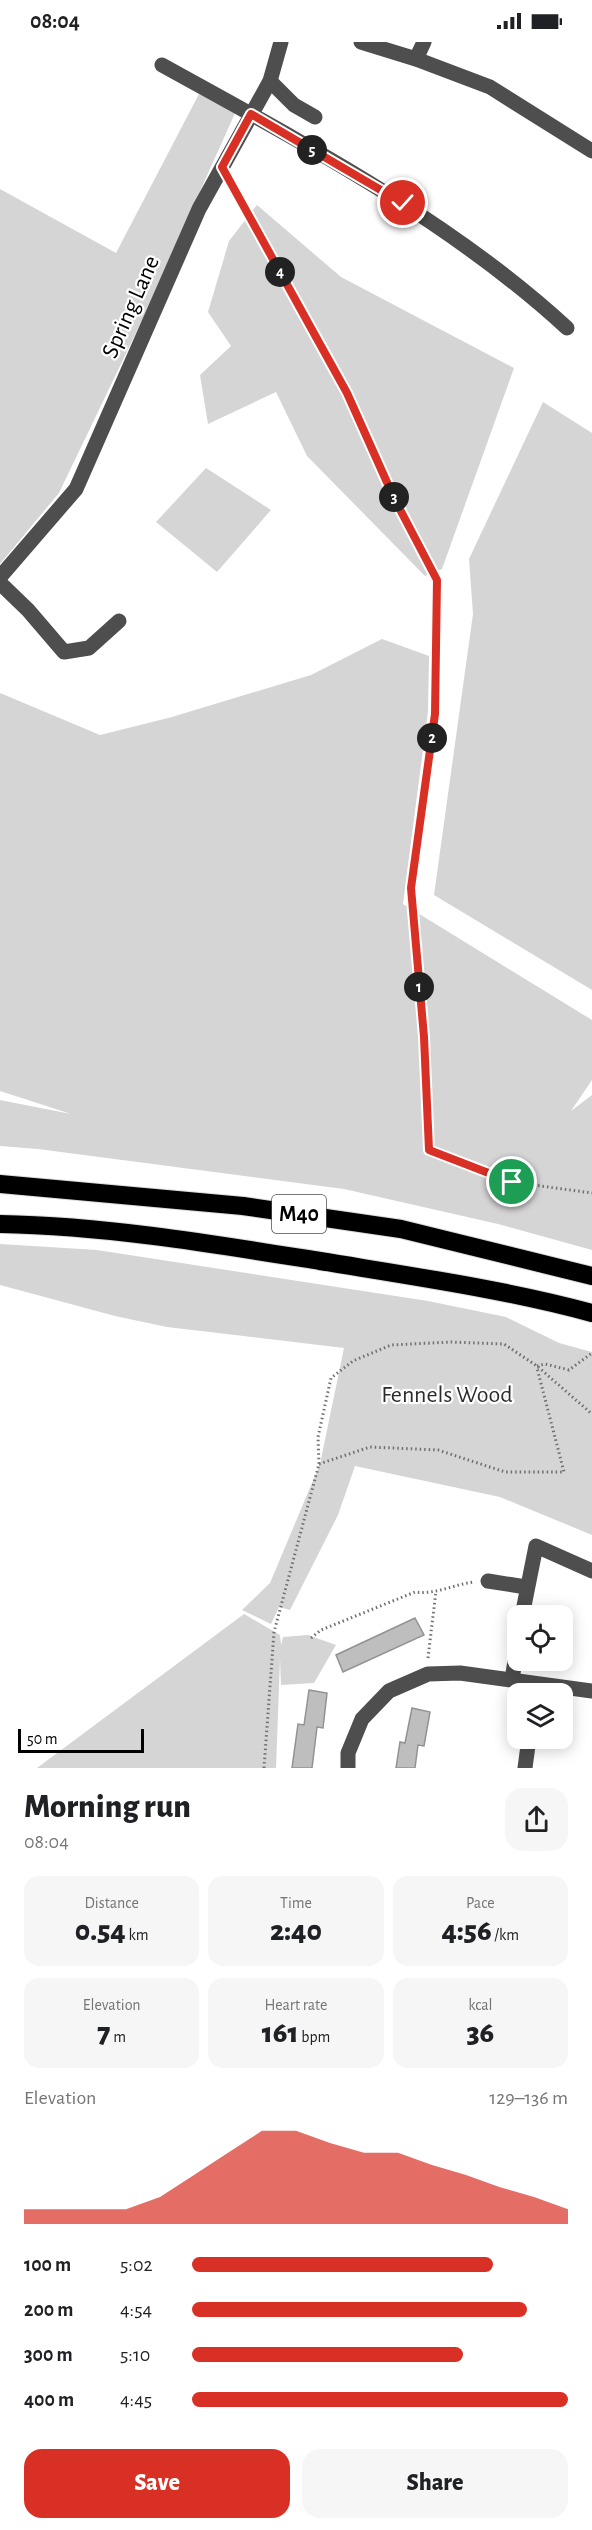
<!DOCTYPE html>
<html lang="en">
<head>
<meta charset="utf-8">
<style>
  body { margin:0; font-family:"Alegreya Sans",sans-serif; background:#f6f6f6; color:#202124; height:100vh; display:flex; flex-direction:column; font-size:22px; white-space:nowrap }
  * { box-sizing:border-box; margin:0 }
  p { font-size:20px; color:#757577 }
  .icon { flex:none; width:33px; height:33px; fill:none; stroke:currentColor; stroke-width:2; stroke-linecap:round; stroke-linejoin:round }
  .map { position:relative; height:1726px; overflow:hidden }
  .details { display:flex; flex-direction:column; background:#fff; flex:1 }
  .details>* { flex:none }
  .fabs { position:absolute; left:507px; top:1563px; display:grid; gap:12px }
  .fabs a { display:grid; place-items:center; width:66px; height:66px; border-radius:12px; background:#fff; box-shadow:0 3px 15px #0003; font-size:30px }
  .scale { position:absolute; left:18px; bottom:15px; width:126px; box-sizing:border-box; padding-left:6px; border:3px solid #000; border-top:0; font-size:16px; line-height:21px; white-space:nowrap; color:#000; -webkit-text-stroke:4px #fff; paint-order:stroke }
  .pin { position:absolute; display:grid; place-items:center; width:51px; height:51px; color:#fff; margin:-26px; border:3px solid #fff; border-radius:50%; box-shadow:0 2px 6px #0007 }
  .km { position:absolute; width:30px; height:30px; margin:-15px; border-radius:50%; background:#222; color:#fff; font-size:16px; line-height:30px; text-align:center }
  .round { display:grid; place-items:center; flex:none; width:63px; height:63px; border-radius:18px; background:#f6f6f6 }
  .summary { display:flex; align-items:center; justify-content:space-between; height:102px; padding:0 24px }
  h1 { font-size:33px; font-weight:800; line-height:45px }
  .stats { display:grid; grid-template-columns:repeat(3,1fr); gap:9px; height:102px; padding:6px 24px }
  .stats div { display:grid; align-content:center; border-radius:15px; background:#f6f6f6; text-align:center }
  .stats b { font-size:30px; font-weight:800 }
  .stats small { font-size:16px; font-weight:400 }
  .stats p { font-size:16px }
  .chart { height:168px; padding:12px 24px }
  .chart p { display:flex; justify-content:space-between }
  .chart svg { width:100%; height:108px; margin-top:6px; fill:#d93025; opacity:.7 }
  .action { display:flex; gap:12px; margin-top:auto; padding:12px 24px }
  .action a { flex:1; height:69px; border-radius:18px; background:#d93025; color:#fff; font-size:24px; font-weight:800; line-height:69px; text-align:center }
  .action a+a { background:#f6f6f6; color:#202124 }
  ul { padding:0 24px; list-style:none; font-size:20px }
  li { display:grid; grid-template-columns:96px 72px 1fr; align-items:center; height:45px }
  li i { height:15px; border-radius:8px; background:#d93025 }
  .status { display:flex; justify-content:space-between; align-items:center; height:42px; padding:0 30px; background:#fff; direction:ltr }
  .status svg { height:16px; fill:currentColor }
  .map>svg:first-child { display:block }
  .green { fill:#d5d5d5 }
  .building { fill:#bebebe; stroke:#929292; stroke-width:1.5 }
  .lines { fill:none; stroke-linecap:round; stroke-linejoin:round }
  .highway-casing { stroke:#dbdbdb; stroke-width:20 }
  .path { stroke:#707070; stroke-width:3; stroke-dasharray:1.5 3; stroke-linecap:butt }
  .minor { stroke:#4e4e4e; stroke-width:15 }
  .highway { stroke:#000; stroke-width:18 }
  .route-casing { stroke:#fff; stroke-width:12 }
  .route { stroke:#d93025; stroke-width:8 }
  .labels { text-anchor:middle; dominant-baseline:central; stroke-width:4.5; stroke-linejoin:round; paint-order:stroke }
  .shield { fill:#fff; stroke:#4c4c4c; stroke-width:1.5 }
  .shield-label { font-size:22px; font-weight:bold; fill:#000 }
  .street-label { font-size:24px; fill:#000; stroke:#fff }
  .park-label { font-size:24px; fill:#2c2c2c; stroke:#fff }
</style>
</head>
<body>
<div class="status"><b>08:04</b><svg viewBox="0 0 49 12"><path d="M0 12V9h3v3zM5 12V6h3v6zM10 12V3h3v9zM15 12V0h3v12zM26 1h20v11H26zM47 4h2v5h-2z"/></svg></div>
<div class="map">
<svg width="592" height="1726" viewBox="0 0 592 1726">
  <rect width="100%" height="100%" fill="#fff"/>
  <!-- green -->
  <g class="green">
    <polygon points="199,52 236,69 144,274 59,451 0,522 0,147 116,211"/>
    <polygon points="257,163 341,235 514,326 442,527 425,534 307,414 276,350 208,382 200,333 231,304 208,270 229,199"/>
    <polygon points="543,360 592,391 592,948 434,853 473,572 469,517"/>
    <polygon points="206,426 271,468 217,530 156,480"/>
    <polygon points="382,597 429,614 428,669 403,862 592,978 592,1038 571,1069 592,1053 592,1208 498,1182 344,1147 38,1107 0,1104 0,1058 71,1072 0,1049 0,651 100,693 172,675 311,633"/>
    <polygon points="0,1202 97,1208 428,1259 506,1275 559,1301 592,1310 592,1493 500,1455 355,1424 338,1473 290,1568 279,1565 271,1582 242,1568 270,1541 320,1422 344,1306 167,1285 115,1274 0,1243"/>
    <polygon points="244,1572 280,1593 281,1603 283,1595 308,1593 336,1603 314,1641 281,1643 280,1617 276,1726 37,1726"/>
  </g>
  <!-- building -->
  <g class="building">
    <polygon points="415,1576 424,1593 343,1630 336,1613"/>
    <polygon points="309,1648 327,1651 323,1686 317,1685 312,1726 292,1726 298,1682 304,1683"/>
    <polygon points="412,1666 430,1670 424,1704 418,1703 415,1726 396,1726 400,1700 405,1701"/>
  </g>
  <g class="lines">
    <defs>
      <g id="highway">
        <polyline points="0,1142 243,1164 401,1187 592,1234"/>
        <path d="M0 1182C107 1184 214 1202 320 1219 411 1234 503 1247 592 1271"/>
      </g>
    </defs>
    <!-- highway casing -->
    <use href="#highway" class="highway-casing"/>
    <!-- path -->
    <g class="path">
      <polyline points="231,143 347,351 394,456 437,538 435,672 411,846 424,995 429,1109 512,1140 592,1151"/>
      <polyline points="537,1324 545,1322 569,1328 592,1311"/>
      <polyline points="319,1422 370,1405 438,1408 505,1430 564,1430 537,1326"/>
      <path d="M311 1596 321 1588 415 1550C436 1553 454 1542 475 1540"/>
      <polyline points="428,1616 436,1549"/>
      <polyline points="264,1726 274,1590 319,1422 318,1395 331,1336 353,1319 391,1303 451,1300 504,1302 537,1324 592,1372"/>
    </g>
    <!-- minor -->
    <g class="minor">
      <polyline points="361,0 416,17 490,45 592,109"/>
      <polyline points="416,17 424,0"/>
      <path d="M162 23C301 100 450 178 567 286"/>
      <polyline points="270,39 294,63 315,75"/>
      <polyline points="0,535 76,447 199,167 270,39 281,0"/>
      <polyline points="0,541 28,568 64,610 89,606 119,579"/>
      <polyline points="488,1539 526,1545"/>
      <polyline points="522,1574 536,1504 592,1529"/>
      <polyline points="512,1637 518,1601"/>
      <polyline points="348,1726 348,1711 362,1677 389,1649 428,1632 460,1631 592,1649"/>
      <polyline points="525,1726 529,1696"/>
    </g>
    <!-- highway -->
    <use href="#highway" class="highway"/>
  </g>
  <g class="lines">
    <defs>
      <polyline id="route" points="403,161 251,72 222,125 347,351 394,456 437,538 435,672 411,846 424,995 429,1108 512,1140"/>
    </defs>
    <!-- route casing -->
    <use href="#route" class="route-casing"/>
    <!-- route -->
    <use href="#route" class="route"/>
  </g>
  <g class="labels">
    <!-- shield labels -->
    <rect class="shield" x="272" y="1153" width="54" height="38" rx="4.5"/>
    <g class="shield-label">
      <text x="299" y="1172">M40</text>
    </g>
    <!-- street labels -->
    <g class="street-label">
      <text transform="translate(131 265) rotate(-66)">Spring Lane</text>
    </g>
    <!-- park labels -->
    <g class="park-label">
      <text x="447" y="1353">Fennels Wood</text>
    </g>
  </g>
</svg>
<div class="fabs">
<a><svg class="icon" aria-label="locate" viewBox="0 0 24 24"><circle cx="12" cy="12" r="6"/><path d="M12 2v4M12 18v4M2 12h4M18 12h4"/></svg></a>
<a><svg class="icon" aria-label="layers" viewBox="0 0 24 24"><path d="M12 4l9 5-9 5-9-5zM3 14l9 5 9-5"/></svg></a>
</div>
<div class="scale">50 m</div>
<div class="pin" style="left:512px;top:1140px;background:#1e9e55"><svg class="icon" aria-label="arrive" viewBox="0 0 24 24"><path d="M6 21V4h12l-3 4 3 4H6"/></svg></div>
<div class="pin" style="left:403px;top:161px;background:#d93025"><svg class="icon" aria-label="check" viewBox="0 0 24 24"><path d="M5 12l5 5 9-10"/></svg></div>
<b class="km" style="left:419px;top:945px">1</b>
<b class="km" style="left:432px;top:696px">2</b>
<b class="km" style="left:394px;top:455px">3</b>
<b class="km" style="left:280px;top:230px">4</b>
<b class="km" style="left:312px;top:108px">5</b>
</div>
<section class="details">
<div class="summary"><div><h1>Morning run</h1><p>08:04</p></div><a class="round"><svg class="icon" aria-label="share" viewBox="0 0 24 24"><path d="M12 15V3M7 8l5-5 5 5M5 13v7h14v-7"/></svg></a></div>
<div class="stats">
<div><p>Distance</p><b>0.54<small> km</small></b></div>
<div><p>Time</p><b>2:40</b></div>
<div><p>Pace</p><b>4:56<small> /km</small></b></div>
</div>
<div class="stats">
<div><p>Elevation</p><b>7<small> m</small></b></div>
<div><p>Heart rate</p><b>161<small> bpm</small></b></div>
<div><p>kcal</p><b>36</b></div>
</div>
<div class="chart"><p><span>Elevation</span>129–136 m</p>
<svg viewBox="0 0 160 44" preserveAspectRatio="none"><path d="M0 44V38L10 38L20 38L30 38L40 33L50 24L60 15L70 6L80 6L90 11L100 15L110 15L120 20L130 24L140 29L150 33L160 38V44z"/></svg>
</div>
<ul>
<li><b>100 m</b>5:02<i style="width:80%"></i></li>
<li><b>200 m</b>4:54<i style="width:89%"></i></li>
<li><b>300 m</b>5:10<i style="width:72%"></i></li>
<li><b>400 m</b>4:45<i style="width:100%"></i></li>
</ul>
<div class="action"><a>Save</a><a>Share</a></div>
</section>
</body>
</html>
